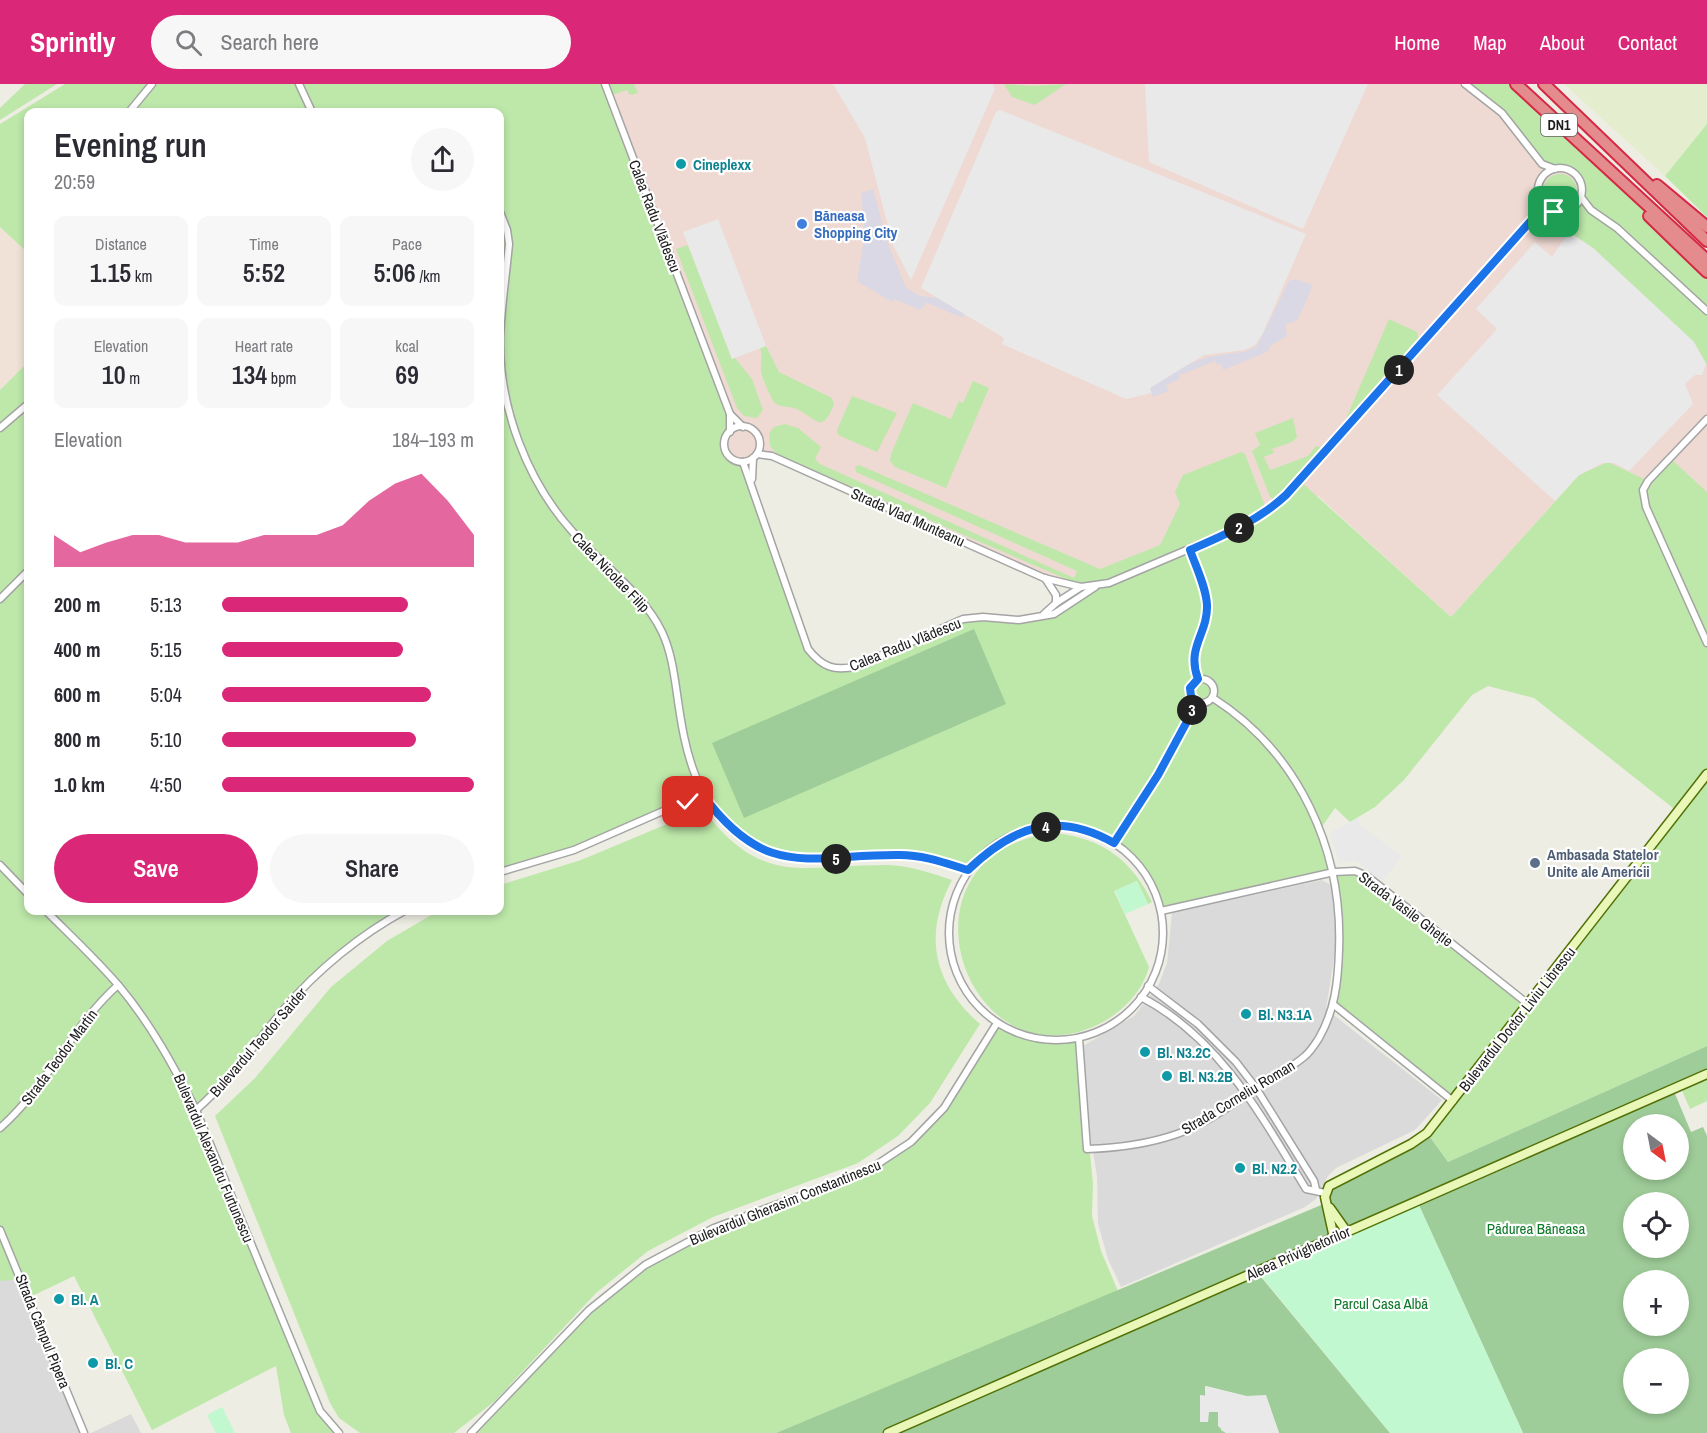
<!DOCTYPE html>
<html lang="en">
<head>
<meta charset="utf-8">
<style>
  body { margin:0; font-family:"Archivo Narrow",sans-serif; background:#f7f7f7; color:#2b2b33; height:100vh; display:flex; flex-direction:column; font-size:22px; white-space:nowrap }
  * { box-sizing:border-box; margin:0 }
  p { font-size:20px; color:#7c7c81 }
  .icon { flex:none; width:33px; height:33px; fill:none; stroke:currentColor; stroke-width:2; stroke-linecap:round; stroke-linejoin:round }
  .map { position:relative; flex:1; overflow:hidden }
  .side { position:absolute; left:24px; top:24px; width:480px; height:807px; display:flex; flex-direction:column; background:#fff; border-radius:12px; box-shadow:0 3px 9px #0003 }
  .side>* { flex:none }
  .needle { width:39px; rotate:148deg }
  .controls { position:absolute; left:1623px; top:1030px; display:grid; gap:12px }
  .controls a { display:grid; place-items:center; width:66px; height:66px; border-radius:50%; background:#fff; box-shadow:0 3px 9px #0003; font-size:30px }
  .pin { position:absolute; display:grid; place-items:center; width:51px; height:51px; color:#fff; margin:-26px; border-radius:12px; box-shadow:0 3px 9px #0006 }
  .km { position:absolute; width:30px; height:30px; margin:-15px; border-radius:50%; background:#222; color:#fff; font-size:16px; line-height:30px; text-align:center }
  .round { display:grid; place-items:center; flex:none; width:63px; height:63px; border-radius:32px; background:#f7f7f7 }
  .headline { display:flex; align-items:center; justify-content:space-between; height:102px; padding:0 30px }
  h1 { font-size:33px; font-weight:600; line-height:45px }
  .figures { display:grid; grid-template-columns:repeat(3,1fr); gap:9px; height:102px; padding:6px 30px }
  .figures div { display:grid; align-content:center; border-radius:12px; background:#f7f7f7; text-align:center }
  .figures b { font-size:26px; font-weight:600 }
  .figures small { font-size:16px; font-weight:400 }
  .figures p { font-size:16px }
  .chart { height:168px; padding:12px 30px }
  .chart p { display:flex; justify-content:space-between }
  .chart svg { width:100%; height:108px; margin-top:6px; fill:#db2777; opacity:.7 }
  .button { display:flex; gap:12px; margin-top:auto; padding:12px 30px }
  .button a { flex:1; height:69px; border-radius:36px; background:#db2777; color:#fff; font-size:24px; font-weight:600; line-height:69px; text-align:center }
  .button a+a { background:#f7f7f7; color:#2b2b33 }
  ul { padding:0 30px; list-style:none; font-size:20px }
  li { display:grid; grid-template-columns:96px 72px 1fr; align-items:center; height:45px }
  li i { height:15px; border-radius:8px; background:#db2777 }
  header { display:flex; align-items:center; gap:36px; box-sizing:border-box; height:84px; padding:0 30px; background:#db2777; color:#fff }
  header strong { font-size:28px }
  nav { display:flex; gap:33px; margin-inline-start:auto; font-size:21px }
  .search { width:420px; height:54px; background:#f7f7f7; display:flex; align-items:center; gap:15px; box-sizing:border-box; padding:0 21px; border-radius:33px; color:#7c7c81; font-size:22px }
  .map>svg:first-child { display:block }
  .residential { fill:#dbdada }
  .commercial { fill:#efd9d3 }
  .military { fill:#f0e2d7 }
  .farmland { fill:#e5edcf }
  .grass { fill:#bee8aa; fill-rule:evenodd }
  .forest { fill:#9fcd99; fill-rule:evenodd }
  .park { fill:#c1f8cf }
  .parking { fill:#e9e9e9 }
  .plaza { fill:#dad8e4 }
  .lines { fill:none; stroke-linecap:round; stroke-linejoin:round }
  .street-casing { stroke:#a4a4a4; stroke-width:9 }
  .secondary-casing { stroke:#537107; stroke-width:11 }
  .highway-casing { stroke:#d52845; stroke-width:14 }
  .street { stroke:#fff; stroke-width:6 }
  .secondary { stroke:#e9f8b8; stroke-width:8 }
  .highway { stroke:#e48c8d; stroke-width:10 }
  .route-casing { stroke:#fff; stroke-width:12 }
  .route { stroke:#1a73e8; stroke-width:8 }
  .culture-dot { fill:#0f9aa8; stroke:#fff; stroke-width:2 }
  .shop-dot { fill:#3f7fe0; stroke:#fff; stroke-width:2 }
  .service-dot { fill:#5c6f8a; stroke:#fff; stroke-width:2 }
  .labels { text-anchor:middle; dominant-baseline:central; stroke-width:4.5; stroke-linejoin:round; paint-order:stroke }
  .shield { fill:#fff; stroke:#616161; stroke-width:1.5 }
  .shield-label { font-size:14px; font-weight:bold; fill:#1d1d1d }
  .culture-label { font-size:15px; font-weight:bold; fill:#0d838f; stroke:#fff; text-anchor:start }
  .shop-label { font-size:15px; font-weight:bold; fill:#366cbe; stroke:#fff; text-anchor:start }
  .street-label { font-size:15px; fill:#1d1d1d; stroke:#fff }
  .service-label { font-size:15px; font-weight:bold; fill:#4e5e75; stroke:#fff; text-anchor:start }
  .park-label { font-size:15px; fill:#0e7929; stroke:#fff }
</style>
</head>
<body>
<header>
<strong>Sprintly</strong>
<div class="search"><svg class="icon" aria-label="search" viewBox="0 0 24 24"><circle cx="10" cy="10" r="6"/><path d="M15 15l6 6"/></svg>Search here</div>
<nav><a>Home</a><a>Map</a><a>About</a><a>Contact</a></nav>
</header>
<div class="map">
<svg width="1707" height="1349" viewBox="0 0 1707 1349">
  <rect width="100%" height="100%" fill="#eeede3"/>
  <!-- residential -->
  <g class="residential">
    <polygon points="1322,796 1333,802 1335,830 1336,861 1326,925 1442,1016 1415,1046 1336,1084 1328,1092 1316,1115 1305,1123 1121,1203 1108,1175 1098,1140 1097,1092 1091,1057 1083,962 1134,932 1159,900 1167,879 1172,828"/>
    <polygon points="0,1143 84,1349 0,1349"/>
    <polygon points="131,1330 141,1349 91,1349"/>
  </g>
  <!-- commercial -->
  <polygon class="commercial" points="605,0 1516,0 1707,188 1707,559 1579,391 1451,533 1318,412 1258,433 1096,503 1044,494 759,366 748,377 732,375 724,361 730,348"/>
  <!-- military -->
  <polygon class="military" points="0,143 28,169 28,278 0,306"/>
  <!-- farmland -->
  <polygon class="farmland" points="1564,0 1707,0 1707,40 1665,92"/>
  <!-- grass -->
  <g class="grass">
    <polygon points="25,0 57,0 0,36 0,24"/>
    <path d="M65 0H605L735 344 726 354V367L737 377H748L752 399 808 565 816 575 843 586 963 535 1019 536 1054 530 1096 503 1258 433 1300 397 1451 533 1579 391 1608 378 1648 397 1670 374 1707 408V962L1448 1078 1427 1049 1453 1017 1334 921 1339 886 1334 788 1161 827C1145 764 1076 723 1015 750 996 758 982 773 968 786L932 774 782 772 735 747 702 710 574 766 500 788V28H28V169L0 143V40ZM1488 602 1534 614 1678 728 1528 920 1367 792 1345 787 1334 788 1321 744 1335 724 1350 738 1375 723 1404 696 1472 611Z"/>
    <polygon points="609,0 634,0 638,9 630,11 627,6 612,11"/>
    <polygon points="1004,0 1032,2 1066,0 1035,21 1012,13"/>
    <path d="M1465 0H1516L1602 81 1668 152 1707 188V281L1694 258 1593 164 1565 146 1558 128C1600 118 1579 74 1548 88L1517 46Z"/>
    <polygon points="1707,40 1707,133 1665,92"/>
    <circle cx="1560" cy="107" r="17"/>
    <polygon points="688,161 732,275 735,274 752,295 763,326 757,334 744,332 737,324 676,165"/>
    <polygon points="1389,235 1417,248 1419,255 1345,337"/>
    <path d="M766 262 779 288 832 314 834 320C822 351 817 335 797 325 787 321 777 325 772 315 768 307 763 296 761 288 760 279 763 273 760 264Z"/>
    <polygon points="28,278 28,826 406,827 367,851 307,900 196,1027 320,1326 339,1349 291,1349 284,1331 276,1282 152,1346 74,1192 30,1213 22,1195 0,1197 0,1156 3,1154 0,1146 0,306"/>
    <polygon points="973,297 989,304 946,404 895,383 890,377 891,370 913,319 951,335 959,317 963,319"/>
    <polygon points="852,312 897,329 877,368 838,351 837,346"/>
    <polygon points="1293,334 1297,353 1292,358 1272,365 1274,369 1264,373 1270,386 1308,372 1316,362 1320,363 1322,369 1275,417 1270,413 1252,367 1260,361 1255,349"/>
    <polygon points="785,340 798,344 821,363 815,375 820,380 1074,494 1077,487 856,388 855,383 859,381 1100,485 1160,461 1180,420 1175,408 1183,391 1241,368 1245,370 1265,422 1223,449 1098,499 1073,498 778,371 770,362 769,349 774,343"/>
    <path d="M703 725C763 805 804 780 889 781 911 782 931 789 952 796 923 851 933 899 980 940L930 1019 898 1052 858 1079 713 1133 648 1167 596 1209 495 1317 454 1349H360L339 1334 330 1319 215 1032 255 994 331 903 387 857 438 827 500 826V801L581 776Z"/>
    <path d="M1055 749C1102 754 1132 776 1152 818L1148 820 1137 797 1114 807 1149 883C1142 910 1119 931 1095 942 962 1001 887 767 1055 749Z"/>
    <path d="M997 939C1023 955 1050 958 1079 955L1093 1100 1092 1132 1101 1167 1118 1207 776 1349H471L538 1278 621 1199 714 1144 867 1087 930 1040Z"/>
    <polygon points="1707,990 1707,1017 1690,1025 1680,1002"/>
  </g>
  <!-- forest -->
  <g class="forest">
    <polygon points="974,545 1006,620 744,734 712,659"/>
    <path d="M1707 962V990L1673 1005 1691 1048 1703 1043 1707 1052V1349H1523L1417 1117 1257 1188 1390 1349H1279L1266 1312H1246L1206 1302 1205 1312 1201 1311 1208 1328H1219L1221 1346 1226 1349H776L1326 1119 1327 1106 1427 1049 1448 1078ZM1634 1041H1678V1086H1634ZM1634 1119H1678V1164H1634ZM1634 1197H1678V1242H1634ZM1634 1275H1678V1320H1634Z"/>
  </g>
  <!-- park -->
  <g class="park">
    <polygon points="1137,797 1148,820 1125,830 1115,807"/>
    <polygon points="1417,1117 1523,1349 1390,1349 1257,1187"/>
    <polygon points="222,1323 235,1349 216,1349 207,1331"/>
  </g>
  <!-- parking -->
  <g class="parking">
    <polygon points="833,0 993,0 995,5 911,196 893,161 865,54"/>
    <polygon points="1145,0 1368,0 1303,145 1149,78"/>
    <polygon points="1000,26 1306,150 1262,251 1255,261 1244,266 1204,271 1151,304 1152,309 1126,315 1002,260 1004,254 921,204 996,28"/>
    <polygon points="718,135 766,262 732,275 683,148"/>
    <polygon points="1569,148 1593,164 1694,258 1706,280 1702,291 1695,291 1685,300 1693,320 1629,387 1614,379 1603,379 1579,391 1555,417 1437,311 1497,245 1476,225 1535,158 1552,173"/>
    <polygon points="1358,734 1360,741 1402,772 1383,797 1356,777 1339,779 1330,748"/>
    <polygon points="1205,1302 1246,1312 1266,1311 1279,1349 1226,1349 1218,1342 1218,1328 1209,1328 1208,1338 1200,1338 1200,1311 1205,1312"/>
  </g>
  <!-- plaza -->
  <g class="plaza">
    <polygon points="873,105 887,157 906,204 920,212 937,214 964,230 963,234 927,219 920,226 894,215 892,218 857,197 865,150 861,109"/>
    <polygon points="1296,195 1312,201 1308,213 1297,237 1285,240 1287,252 1270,262 1267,268 1223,286 1221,280 1217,281 1215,277 1185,289 1179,291 1180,295 1166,301 1169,307 1153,313 1150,304 1189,280 1208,273 1247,267 1257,262 1289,197"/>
  </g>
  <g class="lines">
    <defs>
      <g id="street">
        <polyline points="299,0 312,28"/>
        <polyline points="605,0 730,330 730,348"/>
        <polyline points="1465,0 1502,29 1542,80 1555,85"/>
        <polyline points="129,28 152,0"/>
        <circle cx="1560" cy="106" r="22"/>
        <polyline points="1581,113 1591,126 1617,144 1707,227"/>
        <path d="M500 128 507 146 509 160C506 192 501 224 500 255 499 323 527 397 572 447 601 481 642 507 662 548 671 567 674 589 677 610 685 668 695 721 747 756 795 788 848 769 902 771 925 771 946 779 968 786"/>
        <polyline points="730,330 743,343"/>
        <polyline points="1707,335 1648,397 1643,406 1646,423 1707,559"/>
        <circle cx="742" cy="360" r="18"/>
        <polyline points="0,344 28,320"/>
        <polyline points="757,370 772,372 1044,494 1081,503 1109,499 1243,442 1272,424 1300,397 1537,130 1541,117"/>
        <path d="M743 378 808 565C822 583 835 588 857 582L963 535 983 533 1019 536 1054 530 1095 503"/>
        <polyline points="752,395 753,374"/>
        <path d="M1190 466C1196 483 1206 503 1207 521 1208 550 1186 563 1198 595"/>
        <polyline points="1045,494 1056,511 1056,519"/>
        <polyline points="0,515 28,487"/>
        <polyline points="1044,530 1056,519 1081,503"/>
        <circle cx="1202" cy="607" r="12"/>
        <circle cx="1056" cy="849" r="107"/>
        <polyline points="1114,759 1158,691 1197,619"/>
        <polyline points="0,781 28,810"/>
        <polyline points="500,788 574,766 702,710"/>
        <path d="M45 826C70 851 96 875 119 902 151 940 174 983 196 1026L320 1327 339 1349"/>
        <polyline points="1161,827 1334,788 1355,787 1367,792 1528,920"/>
        <polyline points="1148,902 1198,940 1236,978 1256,1004 1314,1097 1316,1106"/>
        <path d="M1141 913C1220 954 1262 1033 1306 1105L1325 1109"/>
        <polyline points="1334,921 1453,1017"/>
        <path d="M1079 955 1087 1065C1118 1064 1148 1060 1177 1050 1209 1039 1239 1015 1267 997 1280 989 1294 982 1305 972 1311 967 1315 960 1319 954 1335 926 1338 898 1339 866 1343 766 1299 669 1213 614"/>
        <path d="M196 1026C230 996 255 960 284 925 317 886 361 850 406 826"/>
        <path d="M0 1044C47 1003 71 943 118 901"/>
        <polyline points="0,1146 84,1349"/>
        <polyline points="471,1349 589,1226 645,1181 714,1144 867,1087 911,1058 944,1024 997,939"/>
      </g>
      <g id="secondary">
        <polyline points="1330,1124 1347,1148"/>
        <polyline points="1334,1154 1325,1113 1329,1102 1411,1060 1427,1049 1707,690"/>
        <polyline points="888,1349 1707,990"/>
      </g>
      <g id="highway">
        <polyline points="1516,0 1707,176"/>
        <polyline points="1544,0 1707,157"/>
        <polyline points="1657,101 1707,143"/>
        <polyline points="1649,132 1707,188"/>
      </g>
    </defs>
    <!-- street casing -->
    <use href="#street" class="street-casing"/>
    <!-- secondary casing -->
    <use href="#secondary" class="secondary-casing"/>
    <!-- highway casing -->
    <use href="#highway" class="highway-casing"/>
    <!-- street -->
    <use href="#street" class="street"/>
    <!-- secondary -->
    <use href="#secondary" class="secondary"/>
    <!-- highway -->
    <use href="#highway" class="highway"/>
  </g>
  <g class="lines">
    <defs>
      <path id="route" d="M688 718 702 710C767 798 809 770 900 771 924 771 945 779 968 786 1013 743 1056 726 1114 759L1158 691 1197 619 1191 612 1190 604 1198 595C1186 563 1208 550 1207 521 1206 503 1196 483 1190 466 1224 451 1258 437 1286 411L1537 130 1554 128"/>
    </defs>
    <!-- route casing -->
    <use href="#route" class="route-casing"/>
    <!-- route -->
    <use href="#route" class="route"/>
  </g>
  <!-- markers -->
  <g class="culture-dot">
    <circle cx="681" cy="80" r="6"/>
    <circle cx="1246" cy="930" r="6"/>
    <circle cx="1145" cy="968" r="6"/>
    <circle cx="1167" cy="992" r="6"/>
    <circle cx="1240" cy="1084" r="6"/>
    <circle cx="59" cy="1215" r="6"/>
    <circle cx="93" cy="1279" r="6"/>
  </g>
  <circle class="shop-dot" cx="802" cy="140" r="6"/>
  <circle class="service-dot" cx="1535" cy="779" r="6"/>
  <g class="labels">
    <!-- shield labels -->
    <rect class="shield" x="1541" y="30" width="36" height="22" rx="4.5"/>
    <g class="shield-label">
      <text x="1559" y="41">DN1</text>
    </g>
    <!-- culture labels -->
    <g class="culture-label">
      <text x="693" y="80">Cineplexx</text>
      <text x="1258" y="930">Bl. N3.1A</text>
      <text x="1157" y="968">Bl. N3.2C</text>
      <text x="1179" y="992">Bl. N3.2B</text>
      <text x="1252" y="1084">Bl. N2.2</text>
      <text x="71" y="1215">Bl. A</text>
      <text x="105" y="1279">Bl. C</text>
    </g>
    <!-- shop labels -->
    <g class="shop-label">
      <text x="814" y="131">Băneasa<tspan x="814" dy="17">Shopping City</tspan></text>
    </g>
    <!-- street labels -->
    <g class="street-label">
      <text transform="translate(655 132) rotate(69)">Calea Radu Vlădescu</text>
      <text transform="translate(908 433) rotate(24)">Strada Vlad Munteanu</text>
      <text transform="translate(611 488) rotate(46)">Calea Nicolae Filip</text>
      <text transform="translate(905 560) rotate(-22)">Calea Radu Vlădescu</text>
      <text transform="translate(1406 825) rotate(37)">Strada Vasile Gheție</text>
      <text transform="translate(1517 935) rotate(-52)">Bulevardul Doctor Liviu Librescu</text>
      <text transform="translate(258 958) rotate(-49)">Bulevardul Teodor Saider</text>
      <text transform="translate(59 973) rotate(-53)">Strada Teodor Martin</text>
      <text transform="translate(1238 1013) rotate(-31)">Strada Corneliu Roman</text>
      <text transform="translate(214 1074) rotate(67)">Bulevardul Alexandru Furtunescu</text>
      <text transform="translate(785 1118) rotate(-22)">Bulevardul Gherasim Constantinescu</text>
      <text transform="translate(1298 1169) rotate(-24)">Aleea Privighetorilor</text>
      <text transform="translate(43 1247) rotate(68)">Strada Câmpul Pipera</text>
    </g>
    <!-- service labels -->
    <g class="service-label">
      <text x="1547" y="770">Ambasada Statelor<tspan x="1547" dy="17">Unite ale Americii</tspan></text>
    </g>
    <!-- park labels -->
    <g class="park-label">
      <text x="1536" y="1144">Pădurea Băneasa</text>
      <text x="1381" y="1219">Parcul Casa Albă</text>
    </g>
  </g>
</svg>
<div class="controls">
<a><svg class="needle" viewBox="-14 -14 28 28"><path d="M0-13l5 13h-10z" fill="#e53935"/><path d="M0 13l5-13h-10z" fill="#7c7c81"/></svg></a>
<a><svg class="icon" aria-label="locate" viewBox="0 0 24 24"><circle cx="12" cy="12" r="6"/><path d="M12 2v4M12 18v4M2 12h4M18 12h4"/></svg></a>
<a>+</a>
<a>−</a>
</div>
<div class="pin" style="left:1554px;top:128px;background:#1e9e55"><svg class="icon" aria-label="arrive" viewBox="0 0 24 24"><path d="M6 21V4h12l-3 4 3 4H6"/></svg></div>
<div class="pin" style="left:688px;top:718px;background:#d93025"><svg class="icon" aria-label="check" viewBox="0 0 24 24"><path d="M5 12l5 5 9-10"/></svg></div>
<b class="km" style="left:1399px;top:286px">1</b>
<b class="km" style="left:1239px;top:444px">2</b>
<b class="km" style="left:1192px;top:626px">3</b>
<b class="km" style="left:1046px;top:743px">4</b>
<b class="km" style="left:836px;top:775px">5</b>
<section class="side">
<div class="headline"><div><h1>Evening run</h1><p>20:59</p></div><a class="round"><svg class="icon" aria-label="share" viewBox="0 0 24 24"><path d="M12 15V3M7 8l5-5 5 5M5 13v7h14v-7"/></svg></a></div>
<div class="figures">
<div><p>Distance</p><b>1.15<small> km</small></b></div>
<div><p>Time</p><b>5:52</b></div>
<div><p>Pace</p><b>5:06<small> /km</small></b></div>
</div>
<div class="figures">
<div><p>Elevation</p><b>10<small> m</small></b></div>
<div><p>Heart rate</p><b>134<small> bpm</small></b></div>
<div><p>kcal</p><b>69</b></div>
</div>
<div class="chart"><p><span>Elevation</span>184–193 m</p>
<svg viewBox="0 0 160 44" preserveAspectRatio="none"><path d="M0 44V31L10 38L20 34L30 31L40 31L50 34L60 34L70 34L80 31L90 31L100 31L110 27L120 17L130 10L140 6L150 17L160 31V44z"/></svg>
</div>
<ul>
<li><b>200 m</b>5:13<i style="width:74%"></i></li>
<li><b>400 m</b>5:15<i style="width:72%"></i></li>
<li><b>600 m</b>5:04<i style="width:83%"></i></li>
<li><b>800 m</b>5:10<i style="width:77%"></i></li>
<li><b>1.0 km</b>4:50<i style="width:100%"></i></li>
</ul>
<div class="button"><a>Save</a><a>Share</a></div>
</section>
</div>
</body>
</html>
